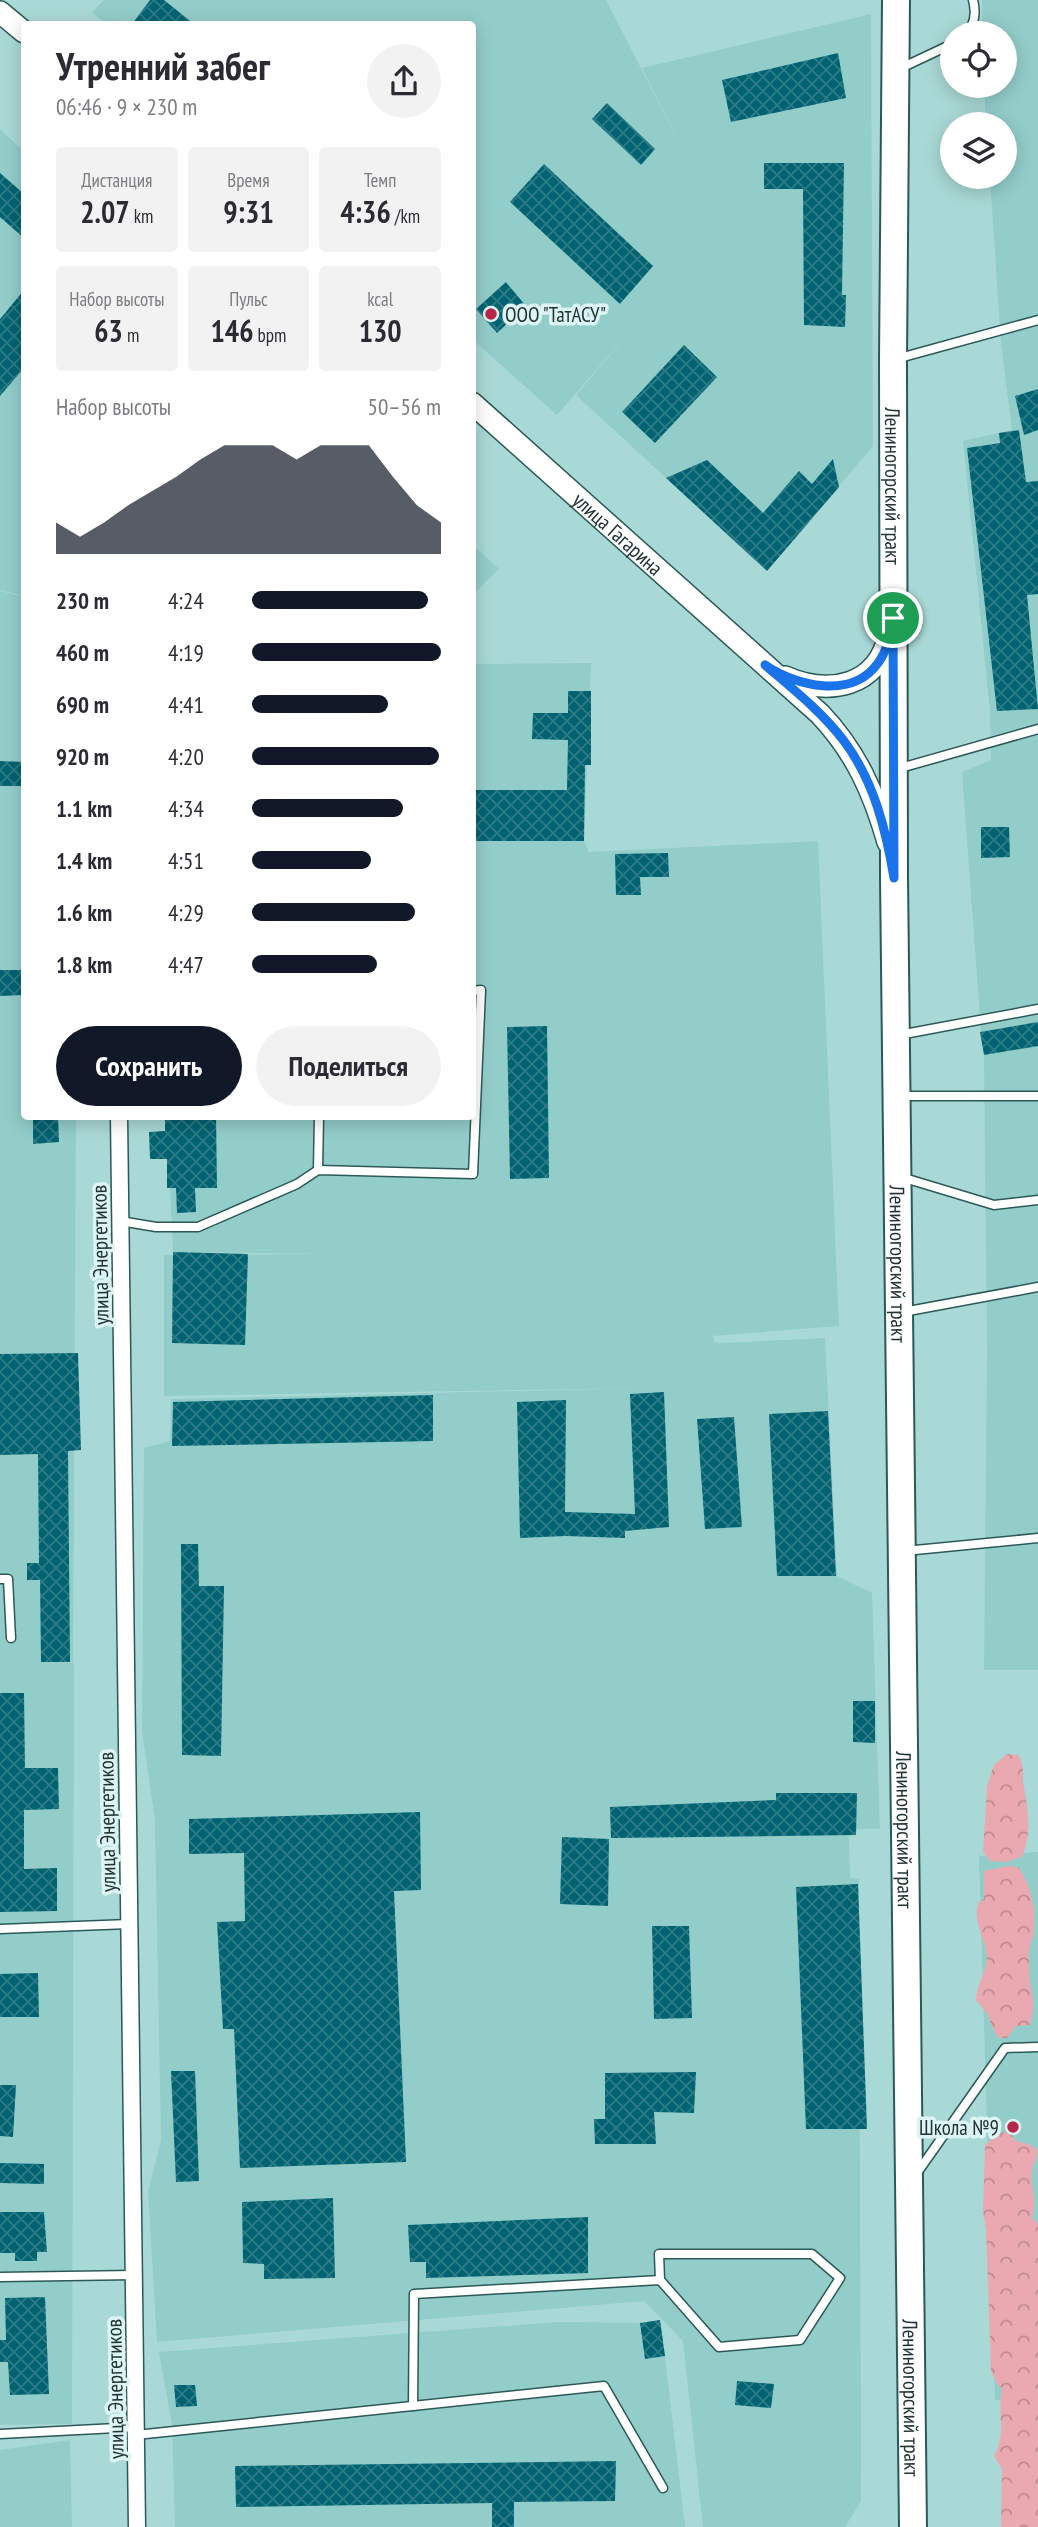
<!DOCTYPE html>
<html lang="ru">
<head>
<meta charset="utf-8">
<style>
  body { margin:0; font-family:"PT Sans Narrow",sans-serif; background:#f2f2f3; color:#2b2b33; height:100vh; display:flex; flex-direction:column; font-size:26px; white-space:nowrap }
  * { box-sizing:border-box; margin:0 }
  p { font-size:23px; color:#7c7c81 }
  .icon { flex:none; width:38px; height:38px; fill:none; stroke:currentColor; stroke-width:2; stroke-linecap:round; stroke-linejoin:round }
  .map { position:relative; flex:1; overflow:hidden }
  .details { position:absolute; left:21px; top:21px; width:455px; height:1099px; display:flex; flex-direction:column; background:#fff; border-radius:7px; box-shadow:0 4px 18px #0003 }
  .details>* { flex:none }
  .controls { position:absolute; left:940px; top:21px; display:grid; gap:14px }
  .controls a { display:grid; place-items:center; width:77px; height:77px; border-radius:50%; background:#fff; box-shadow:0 4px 18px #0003; font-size:35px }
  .pin { position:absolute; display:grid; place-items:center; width:60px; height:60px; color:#fff; margin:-30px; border:4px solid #fff; border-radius:50%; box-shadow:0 2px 7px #0007 }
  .round { display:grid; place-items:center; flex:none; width:74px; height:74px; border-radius:37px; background:#f2f2f3 }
  .head { display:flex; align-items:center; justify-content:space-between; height:119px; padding:0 35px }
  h1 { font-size:38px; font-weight:700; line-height:52px }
  .figures { display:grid; grid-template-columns:repeat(3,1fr); gap:10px; height:119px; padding:7px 35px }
  .figures div { display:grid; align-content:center; border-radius:7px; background:#f2f2f3; text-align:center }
  .figures b { font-size:30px; font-weight:700 }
  .figures small { font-size:19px; font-weight:400 }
  .figures p { font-size:19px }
  .chart { height:196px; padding:14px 35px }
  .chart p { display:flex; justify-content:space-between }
  .chart svg { width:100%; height:126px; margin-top:7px; fill:#111827; opacity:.7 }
  .cta { display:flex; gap:14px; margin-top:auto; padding:14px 35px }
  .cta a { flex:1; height:80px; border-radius:42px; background:#111827; color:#fff; font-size:28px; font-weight:700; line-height:80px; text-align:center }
  .cta a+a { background:#f2f2f3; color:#2b2b33 }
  ul { padding:0 35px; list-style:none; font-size:23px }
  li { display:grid; grid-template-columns:112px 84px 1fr; align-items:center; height:52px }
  li i { height:18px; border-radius:9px; background:#111827 }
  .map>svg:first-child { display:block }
  .built { fill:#93cdca }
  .forest { fill:url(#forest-crowns) }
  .building { fill:url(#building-cross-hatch) }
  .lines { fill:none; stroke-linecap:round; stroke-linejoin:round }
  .service-casing { stroke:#2b5957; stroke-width:11 }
  .minor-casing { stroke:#2b5957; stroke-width:19 }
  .tertiary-casing { stroke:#2b5957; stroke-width:24 }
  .primary-casing { stroke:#2b5957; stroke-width:30 }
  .service { stroke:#fff; stroke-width:8 }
  .minor { stroke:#fff; stroke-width:16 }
  .tertiary { stroke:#fff; stroke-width:21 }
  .primary { stroke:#fff; stroke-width:26 }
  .route-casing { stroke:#fff; stroke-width:14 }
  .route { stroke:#1a73e8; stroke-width:9 }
  .poi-dot { fill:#b7264c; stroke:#dcf4f3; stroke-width:2.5 }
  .labels { text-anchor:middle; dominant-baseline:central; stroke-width:7; stroke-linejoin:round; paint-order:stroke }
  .poi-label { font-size:21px; fill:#213433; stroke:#dcf4f3; text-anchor:start }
  .street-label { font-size:21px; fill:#213433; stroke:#dcf4f3 }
</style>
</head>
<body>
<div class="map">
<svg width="1038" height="2527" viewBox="0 0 1038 2527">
  <defs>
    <pattern id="forest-crowns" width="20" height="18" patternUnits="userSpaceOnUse" patternTransform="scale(1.75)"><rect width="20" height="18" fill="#eaa9b0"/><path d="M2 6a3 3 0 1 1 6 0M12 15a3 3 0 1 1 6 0" fill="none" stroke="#bd8a90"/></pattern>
    <pattern id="building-cross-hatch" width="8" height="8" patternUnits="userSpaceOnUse" patternTransform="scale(1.75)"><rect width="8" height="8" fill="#006372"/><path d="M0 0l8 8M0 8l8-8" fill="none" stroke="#2f7b86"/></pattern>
  </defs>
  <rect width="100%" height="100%" fill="#a9d9d6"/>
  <!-- built -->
  <g class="built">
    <polygon points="104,0 606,0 685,154 642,68 871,14 873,446 767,571 576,395 634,327 557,415 481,347 472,338 472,24 107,24 92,12"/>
    <polygon points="982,0 1038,0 1038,1670 984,1670 987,1353 984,1055 986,1054 984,1054 981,1031 962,772 991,760 990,711 963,441 1012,430 1001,344 990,177 1004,177 1004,124 986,124 984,86 1004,86 1004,33 982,33"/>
    <polygon points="0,129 24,152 24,290 0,318"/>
    <polygon points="24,369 24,596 0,590 0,396"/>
    <polygon points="473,545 499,569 473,594"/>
    <polygon points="0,591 24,597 24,1116 76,1117 73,1662 36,1661 74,1663 72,2424 0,2425"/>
    <polygon points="591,663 584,841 589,852 818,841 839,1326 713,1336 714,1343 718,1342 719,1348 719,1343 825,1338 837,1576 872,1593 880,1829 858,1829 849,1835 850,1878 859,1879 861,2501 845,2527 703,2527 683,2341 644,2301 157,2342 148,2192 161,2140 155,1820 142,1732 144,1448 170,1441 171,1399 644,1388 164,1396 164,1255 324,1254 173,1252 167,1117 472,1116 473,664"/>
    <polygon points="1038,1852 1038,2398 995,2400 979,1856"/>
    <polygon points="558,2322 661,2323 685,2527 175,2527 172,2425 159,2352"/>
    <polygon points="70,2440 72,2527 0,2527 0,2450"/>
  </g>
  <!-- forest -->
  <g class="forest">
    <path d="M1007 1754 1018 1755C1026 1768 1021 1773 1024 1787 1028 1812 1032 1833 1022 1857L1006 1862 990 1861 983 1852 987 1786 994 1765Z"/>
    <path d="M1008 1866 1018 1867C1031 1884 1036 1909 1034 1930 1034 1936 1031 1940 1030 1946 1028 1952 1029 1961 1029 1968 1029 1994 1038 1994 1030 2025L1016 2026 1007 2038H1000L995 2033 987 2013 976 2000C977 1980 990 1969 986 1951 983 1935 972 1917 979 1902L984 1899V1871Z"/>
    <path d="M1009 2131 1016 2141 1028 2144 1037 2149C1038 2159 1033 2162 1032 2171 1030 2188 1038 2201 1032 2217L1038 2225V2527H1001L1002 2469 994 2456C1007 2434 997 2412 1002 2388L998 2385 991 2371 986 2230 983 2211 985 2145 996 2135Z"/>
  </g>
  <!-- building -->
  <g class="building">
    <polygon points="150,0 164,0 194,24 132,24"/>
    <polygon points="838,53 846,98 731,122 722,80"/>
    <polygon points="607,103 655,149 641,165 592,119"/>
    <polygon points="764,163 844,163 842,295 846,295 845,327 804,325 803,189 764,189"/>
    <polygon points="544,164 653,266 620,304 510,202"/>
    <polygon points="0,173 24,194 24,238 0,217"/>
    <polygon points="506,282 526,306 497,333 476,309"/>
    <polygon points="24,290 24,368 0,396 0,319"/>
    <polygon points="684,345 717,377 655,443 622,412"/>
    <polygon points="1038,389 1038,430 1024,435 1015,396"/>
    <polygon points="1019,430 1026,482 1038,481 1038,594 1027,595 1038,709 997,711 967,448 1000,443 999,433"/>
    <polygon points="833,459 839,487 767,571 666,478 707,460 763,513 799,471 812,484"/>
    <polygon points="568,691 591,691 591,765 585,765 584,841 472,841 472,790 567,790 568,740 532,739 533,713 568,713"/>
    <polygon points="0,761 24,762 24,786 0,786"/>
    <polygon points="981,827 1009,827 1010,857 981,858"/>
    <polygon points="668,853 669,877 640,877 641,895 616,895 615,854"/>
    <polygon points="0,970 24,970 24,995 0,996"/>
    <polygon points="1038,1022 1038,1046 984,1055 980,1032"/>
    <polygon points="547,1026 549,1178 510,1179 507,1027"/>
    <polygon points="33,1116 58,1116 59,1142 33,1144"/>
    <polygon points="165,1116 216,1116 217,1188 195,1188 196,1212 177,1213 176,1188 167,1188 167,1159 150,1159 149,1132 165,1131"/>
    <polygon points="173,1252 248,1254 245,1345 172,1343"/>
    <polygon points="78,1353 81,1450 68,1451 70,1662 41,1662 40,1580 27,1580 27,1563 39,1563 38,1454 0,1455 0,1354"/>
    <polygon points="664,1392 669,1527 625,1531 625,1538 565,1536 520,1538 517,1402 566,1400 565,1512 635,1514 630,1394"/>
    <polygon points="433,1395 433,1441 172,1446 173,1402"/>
    <polygon points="828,1411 836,1576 777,1576 769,1414"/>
    <polygon points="734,1417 742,1527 705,1529 697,1419"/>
    <polygon points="181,1544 198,1544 199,1586 224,1586 221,1756 182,1755"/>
    <polygon points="0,1693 24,1693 25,1768 58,1768 59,1809 24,1810 24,1869 57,1868 57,1911 0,1912"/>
    <polygon points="853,1701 875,1701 875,1743 853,1742"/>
    <polygon points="776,1793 857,1793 856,1835 611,1838 610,1807 776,1800"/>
    <polygon points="420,1812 421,1890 394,1891 406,2162 240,2168 234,2029 223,2029 217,1922 245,1921 244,1853 189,1854 189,1819"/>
    <polygon points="562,1837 609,1839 608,1906 560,1904"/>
    <polygon points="858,1884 867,2129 806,2129 796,1887"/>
    <polygon points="652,1926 689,1926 692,2018 654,2019"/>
    <polygon points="38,1973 39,2017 0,2017 0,1974"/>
    <polygon points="171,2071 195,2071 199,2181 176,2182"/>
    <polygon points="696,2072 694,2113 654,2112 656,2144 595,2144 594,2119 605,2119 605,2073"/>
    <polygon points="0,2085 16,2085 13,2137 0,2136"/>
    <polygon points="0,2163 44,2164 44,2184 0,2183"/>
    <polygon points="333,2198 335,2278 264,2279 264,2264 243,2263 242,2202"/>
    <polygon points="0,2212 44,2212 47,2252 37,2252 37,2261 15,2261 15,2253 0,2253"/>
    <polygon points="588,2217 588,2273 426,2278 426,2262 410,2262 408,2225"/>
    <polygon points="45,2297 49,2394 10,2395 8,2362 0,2362 0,2340 6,2340 5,2298"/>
    <polygon points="660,2320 665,2356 645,2359 640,2323"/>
    <polygon points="737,2381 774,2384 771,2408 735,2405"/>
    <polygon points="174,2385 195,2385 197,2406 176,2407"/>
    <polygon points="616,2461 615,2501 514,2502 514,2527 492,2527 492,2503 236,2507 235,2466"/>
  </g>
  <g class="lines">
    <defs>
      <g id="service">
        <path d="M966 33C975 25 976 12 973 0"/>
        <polyline points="899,69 952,44"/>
        <polyline points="896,359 1038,320"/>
        <polyline points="897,769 1038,729"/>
        <polyline points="899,1035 1038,1009"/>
        <polyline points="900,1096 1038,1096"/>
        <polyline points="318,1170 319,1116"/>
        <polyline points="901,1177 994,1205 1038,1200"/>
        <polyline points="120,1221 156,1227 198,1227 297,1184 318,1170 473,1174 481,990 472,991"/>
        <polyline points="903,1312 1038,1287"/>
        <polyline points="905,1551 1038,1538"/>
        <polyline points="0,1579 8,1579 11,1638"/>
        <polyline points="0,1929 129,1924"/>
        <polyline points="917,2173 1005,2048 1038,2047"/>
        <polyline points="0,2277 134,2275"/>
        <polyline points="413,2406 414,2294 660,2280 719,2347 800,2340 840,2278 812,2254 659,2254 660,2280"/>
        <polyline points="0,2434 136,2427"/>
        <polyline points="136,2435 604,2386 663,2488"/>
      </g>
      <polyline id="minor" points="119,1116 137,2527"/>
      <g id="tertiary">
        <polyline points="0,12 24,32"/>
        <path id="s1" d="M472 403 820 714C856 752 874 793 888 842"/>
        <path d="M785 677C829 696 878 687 889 635"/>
      </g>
      <g id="primary">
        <path id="s2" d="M896 0 893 360 894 878 913 2527"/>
      </g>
    </defs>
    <!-- service casing -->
    <use href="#service" class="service-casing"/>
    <!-- minor casing -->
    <use href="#minor" class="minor-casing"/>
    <!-- tertiary casing -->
    <use href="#tertiary" class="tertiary-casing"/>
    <!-- primary casing -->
    <use href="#primary" class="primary-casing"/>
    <!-- service -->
    <use href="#service" class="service"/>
    <!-- minor -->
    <use href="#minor" class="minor"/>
    <!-- tertiary -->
    <use href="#tertiary" class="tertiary"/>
    <!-- primary -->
    <use href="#primary" class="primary"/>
  </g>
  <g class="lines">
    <defs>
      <path id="route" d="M893 618 894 878C886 830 874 781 844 741 822 712 793 689 765 665 796 686 852 700 878 663 888 650 890 633 893 618Z"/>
    </defs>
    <!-- route casing -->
    <use href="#route" class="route-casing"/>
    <!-- route -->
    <use href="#route" class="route"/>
  </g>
  <!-- markers -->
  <g class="poi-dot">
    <circle cx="491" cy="314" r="7"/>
    <circle cx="1013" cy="2127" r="7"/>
  </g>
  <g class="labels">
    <!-- poi labels -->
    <g class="poi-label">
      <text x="505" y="314">ООО "ТатАСУ"</text>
      <text x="999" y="2127" text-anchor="end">Школа №9</text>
    </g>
    <!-- street labels -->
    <g class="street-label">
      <text stroke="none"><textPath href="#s2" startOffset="486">Лениногорский тракт</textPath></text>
      <text stroke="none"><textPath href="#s1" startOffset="196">улица Гагарина</textPath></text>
      <text transform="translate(100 1255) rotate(-91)">улица Энергетиков</text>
      <text stroke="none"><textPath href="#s2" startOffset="1264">Лениногорский тракт</textPath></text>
      <text transform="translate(107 1822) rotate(-91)">улица Энергетиков</text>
      <text stroke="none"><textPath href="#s2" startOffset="1830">Лениногорский тракт</textPath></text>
      <text transform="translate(115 2389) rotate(-91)">улица Энергетиков</text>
      <text stroke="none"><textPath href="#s2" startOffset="2398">Лениногорский тракт</textPath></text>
    </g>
  </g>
</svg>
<div class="controls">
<a><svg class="icon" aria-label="locate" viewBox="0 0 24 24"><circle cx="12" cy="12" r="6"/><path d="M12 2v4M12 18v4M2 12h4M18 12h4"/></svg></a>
<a><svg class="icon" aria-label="layers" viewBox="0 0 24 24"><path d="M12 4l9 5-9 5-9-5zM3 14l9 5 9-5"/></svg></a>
</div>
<div class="pin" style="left:893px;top:618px;background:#1e9e55"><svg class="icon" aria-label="arrive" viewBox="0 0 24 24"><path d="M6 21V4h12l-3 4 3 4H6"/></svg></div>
<section class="details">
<div class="head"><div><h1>Утренний забег</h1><p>06:46 · 9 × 230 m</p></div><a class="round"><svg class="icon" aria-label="share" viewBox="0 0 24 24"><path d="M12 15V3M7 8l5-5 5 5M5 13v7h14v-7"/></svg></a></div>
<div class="figures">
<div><p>Дистанция</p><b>2.07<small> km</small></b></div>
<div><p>Время</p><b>9:31</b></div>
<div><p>Темп</p><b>4:36<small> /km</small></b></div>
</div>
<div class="figures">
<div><p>Набор высоты</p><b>63<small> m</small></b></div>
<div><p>Пульс</p><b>146<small> bpm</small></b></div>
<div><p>kcal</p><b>130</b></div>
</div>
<div class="chart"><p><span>Набор высоты</span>50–56 m</p>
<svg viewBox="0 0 160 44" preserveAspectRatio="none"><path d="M0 44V33L10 38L20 33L30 27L40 22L50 17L60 11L70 6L80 6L90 6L100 11L110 6L120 6L130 6L140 17L150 27L160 33V44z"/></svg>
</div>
<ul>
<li><b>230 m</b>4:24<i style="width:93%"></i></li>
<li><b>460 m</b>4:19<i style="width:100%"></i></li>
<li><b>690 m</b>4:41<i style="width:72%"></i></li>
<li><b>920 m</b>4:20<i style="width:99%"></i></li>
<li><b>1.1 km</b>4:34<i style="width:80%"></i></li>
<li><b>1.4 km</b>4:51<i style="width:63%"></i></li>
<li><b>1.6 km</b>4:29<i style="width:86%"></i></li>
<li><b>1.8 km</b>4:47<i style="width:66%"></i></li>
</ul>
<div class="cta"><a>Сохранить</a><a>Поделиться</a></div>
</section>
</div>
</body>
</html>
